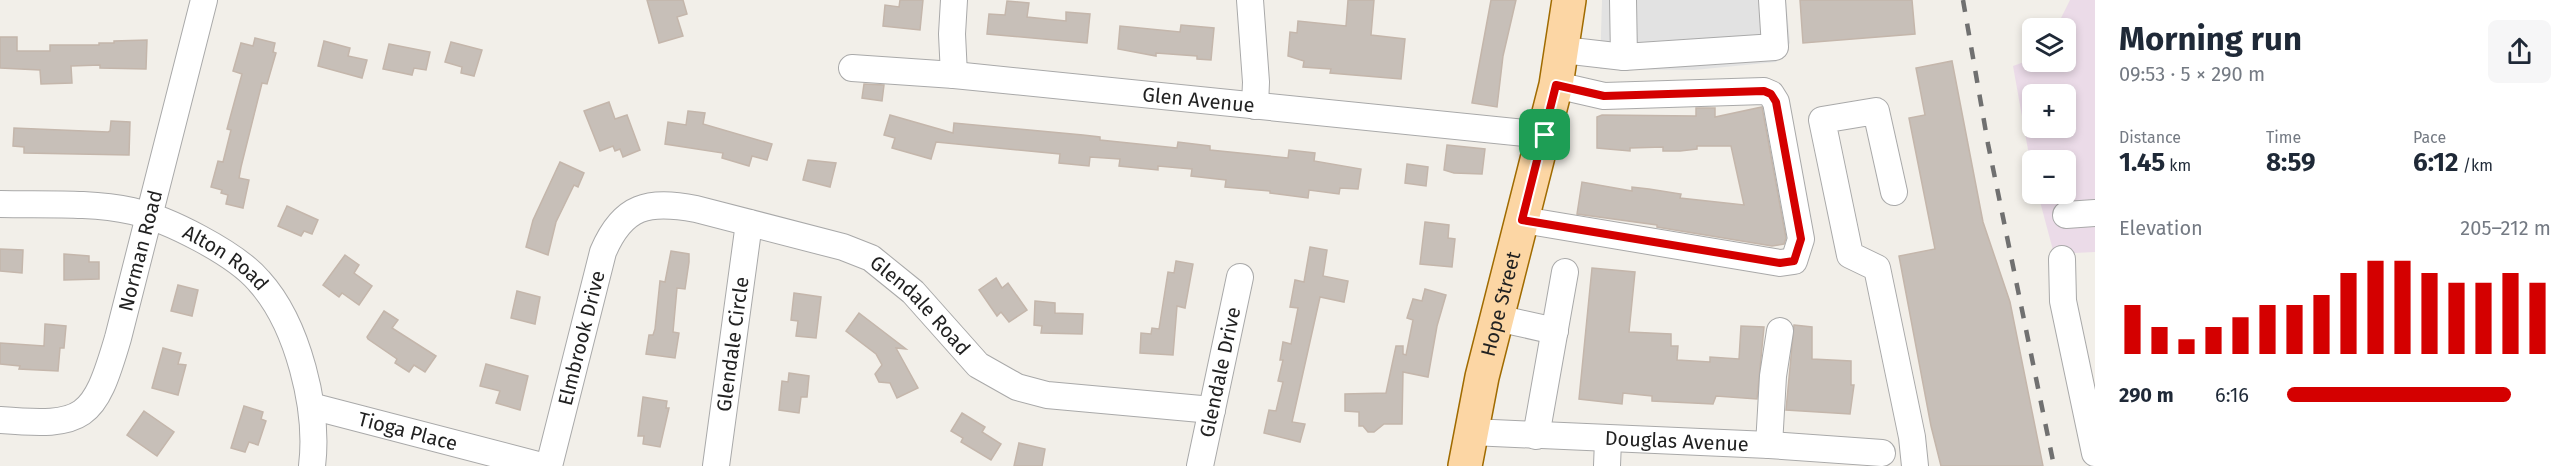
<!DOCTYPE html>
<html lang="en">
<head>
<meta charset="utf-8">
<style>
  body { margin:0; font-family:"Fira Sans",sans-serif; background:#f6f6f7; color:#1f2937; height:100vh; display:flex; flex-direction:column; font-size:22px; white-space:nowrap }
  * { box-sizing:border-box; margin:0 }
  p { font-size:20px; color:#747a83 }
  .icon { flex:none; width:33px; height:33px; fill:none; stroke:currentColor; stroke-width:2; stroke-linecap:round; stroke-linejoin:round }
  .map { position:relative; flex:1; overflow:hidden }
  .panel { display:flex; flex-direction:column; background:#fff; width:480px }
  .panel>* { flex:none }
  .controls { position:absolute; left:2022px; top:18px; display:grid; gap:12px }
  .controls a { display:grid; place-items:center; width:54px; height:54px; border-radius:9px; background:#fff; box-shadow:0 3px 9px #0003; font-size:30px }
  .pin { position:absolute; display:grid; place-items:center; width:51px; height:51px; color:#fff; margin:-26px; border-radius:12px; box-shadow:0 3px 9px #0006 }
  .round { display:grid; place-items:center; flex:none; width:63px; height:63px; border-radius:9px; background:#f6f6f7 }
  .summary { display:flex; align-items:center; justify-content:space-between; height:102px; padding:0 24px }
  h1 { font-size:33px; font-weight:700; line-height:45px }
  .figures { display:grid; grid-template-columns:repeat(3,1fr); gap:9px; height:102px; padding:6px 24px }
  .figures div { display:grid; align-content:center }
  .figures b { font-size:26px; font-weight:700 }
  .figures small { font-size:16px; font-weight:400 }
  .figures p { font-size:16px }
  .chart { height:168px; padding:12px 24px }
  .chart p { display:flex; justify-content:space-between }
  .chart svg { width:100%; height:108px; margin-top:6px; stroke:#d40000; stroke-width:6 }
  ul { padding:0 24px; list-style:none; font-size:20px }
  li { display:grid; grid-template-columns:96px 72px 1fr; align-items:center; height:45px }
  li i { height:15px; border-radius:8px; background:#d40000 }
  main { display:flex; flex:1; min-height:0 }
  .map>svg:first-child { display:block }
  .industrial { fill:#ebdbe8; fill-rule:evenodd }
  .parking { fill:#e2e2e2 }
  .building { fill:#c7bfb8; stroke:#c4b6ab; stroke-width:1.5 }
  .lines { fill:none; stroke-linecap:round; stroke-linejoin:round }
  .minor-casing { stroke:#a9a9a9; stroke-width:28 }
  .major-casing { stroke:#a06b00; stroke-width:36 }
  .minor { stroke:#fff; stroke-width:26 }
  .major { stroke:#fcd6a4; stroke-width:33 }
  .rail { stroke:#707070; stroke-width:4.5; stroke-dasharray:12 12; stroke-linecap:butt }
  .route-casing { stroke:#fff; stroke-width:12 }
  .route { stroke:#d40000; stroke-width:8 }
  .labels { text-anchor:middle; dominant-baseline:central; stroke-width:4.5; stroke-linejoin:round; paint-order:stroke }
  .street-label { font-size:20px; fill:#222; stroke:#fff }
</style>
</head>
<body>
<main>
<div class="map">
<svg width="2095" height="466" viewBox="0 0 2095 466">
  <rect width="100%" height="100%" fill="#f2efe9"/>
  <!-- industrial -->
  <path class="industrial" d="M2070 0H2095V252L2054 254 2038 194H2066V160H2032V172L2013 66 2032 59V62H2066V28H2056ZM2032 94H2066V128H2032Z"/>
  <!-- parking -->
  <polygon class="parking" points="1602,0 1786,0 1790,43 1776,62 1694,70 1600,69"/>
  <!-- building -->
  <g class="building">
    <polygon points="647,0 683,0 687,14 677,17 683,36 659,43"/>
    <polygon points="900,0 923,0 920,30 883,26 885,5 899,7"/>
    <polygon points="1348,0 1374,0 1371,35 1405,39 1401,79 1330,73 1331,69 1303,67 1304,61 1288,56 1290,32 1297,33 1298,21 1346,26"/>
    <polygon points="1491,0 1516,0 1503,56 1497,107 1472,103"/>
    <polygon points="1800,0 1912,0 1915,34 1803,43"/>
    <polygon points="1007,1 1029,3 1027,17 1066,21 1066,12 1090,14 1087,43 987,34 989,14 1005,15"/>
    <polygon points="1181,25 1214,28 1211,60 1197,59 1197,56 1156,53 1156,56 1118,49 1120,26 1180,32"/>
    <polygon points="0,37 17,37 17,51 50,51 50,45 99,45 99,43 114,43 114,41 147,40 146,69 100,68 100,65 71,66 72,83 41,84 40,70 0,68"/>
    <polygon points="255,38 275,43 273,52 276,53 267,84 262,83 241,167 239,178 249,180 243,208 226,204 228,195 221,193 222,190 211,187 218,161 223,162 231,130 227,129 242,74 233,71 241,43 253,46"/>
    <polygon points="324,41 350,48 348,56 367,60 362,78 318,66"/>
    <polygon points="451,42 482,50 474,76 461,73 462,67 445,62"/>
    <polygon points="389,44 430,52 426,70 414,68 412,75 383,69"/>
    <polygon points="1952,61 1983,222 2010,302 2043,466 1941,466 1931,426 1899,256 1935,249 1909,118 1925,115 1916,68"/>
    <polygon points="864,84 884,85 882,101 862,98"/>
    <polygon points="609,102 615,119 627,115 640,150 623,157 620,149 615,151 613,146 600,151 584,111"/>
    <polygon points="1762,107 1786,238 1784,244 1772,246 1657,227 1657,225 1577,214 1582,182 1632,191 1632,187 1649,189 1681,194 1680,198 1744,205 1731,146 1697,146 1697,149 1680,151 1663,151 1663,147 1630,148 1630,151 1597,148 1597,117 1602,115 1696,116 1696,108 1715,108 1715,117"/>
    <polygon points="688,111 705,113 703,124 772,144 767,160 752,156 749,166 722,158 723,153 665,144 668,122 686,125"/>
    <polygon points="890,115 953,133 954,123 1083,135 1100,137 1100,140 1177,148 1178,142 1210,146 1210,150 1288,158 1289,150 1315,153 1314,161 1361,169 1358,189 1340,188 1339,194 1309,190 1308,198 1270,193 1270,191 1225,187 1226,180 1191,176 1192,169 1158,166 1158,170 1119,166 1120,159 1090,157 1089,166 1059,163 1060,154 936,142 931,159 892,148 895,138 884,135"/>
    <polygon points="111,121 130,122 129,155 24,153 24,147 13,146 14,128 108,132 110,131"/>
    <polygon points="1447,145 1485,149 1482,174 1454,173 1444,170"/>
    <polygon points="808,160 836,163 830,187 803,180"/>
    <polygon points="560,162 584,173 578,187 574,185 556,222 548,255 526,247 533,220"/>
    <polygon points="1407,164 1428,167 1426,186 1405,183"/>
    <polygon points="287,206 318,220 312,234 304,231 301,236 278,226"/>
    <polygon points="1425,222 1449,225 1448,238 1455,239 1452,267 1420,264"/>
    <polygon points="1310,247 1327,250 1323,276 1348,281 1344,302 1320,297 1292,422 1305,424 1300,442 1264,433 1269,410 1276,411 1283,382 1278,381 1283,360 1280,360 1283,342 1291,344 1298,308 1290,307 1295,280 1304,282"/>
    <polygon points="0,249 23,250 22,273 0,271"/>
    <polygon points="671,251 689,254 689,262 685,289 677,288 673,332 679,333 675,358 646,354 649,335 653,335 655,329 660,281 665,282"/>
    <polygon points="64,254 89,256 89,262 99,262 99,279 64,280"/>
    <polygon points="345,255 359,265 354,273 372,286 359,305 342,293 339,297 323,285"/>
    <polygon points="1176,261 1193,264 1185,308 1177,306 1173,355 1140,353 1141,333 1151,334 1152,328 1159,329 1168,272 1174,273"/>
    <polygon points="1592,268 1635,272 1629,332 1671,334 1671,346 1678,346 1677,360 1710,362 1710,357 1739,359 1741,326 1764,327 1757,399 1716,396 1713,404 1652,401 1652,396 1623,393 1622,404 1579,399"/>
    <polygon points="996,278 1002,288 1008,283 1027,310 1009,322 1001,312 997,316 979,290"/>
    <polygon points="178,285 198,290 192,316 171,311"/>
    <polygon points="1425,289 1446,295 1437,326 1428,377 1403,372 1402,424 1384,424 1374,432 1368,432 1363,426 1359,426 1359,412 1345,411 1345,394 1386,393 1396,346 1403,346 1403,354 1406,355 1413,320 1407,318 1413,299 1422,301"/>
    <polygon points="517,291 540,297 535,324 511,318"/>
    <polygon points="794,293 821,297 816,338 796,336 798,321 791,320"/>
    <polygon points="1035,301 1055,303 1055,313 1083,314 1082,334 1041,333 1042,326 1034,325"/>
    <polygon points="384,311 398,320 392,328 436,356 425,372 414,365 409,372 395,363 397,359 368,339 367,337"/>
    <polygon points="859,313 906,349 896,348 918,388 897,398 890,383 879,382 875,374 882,365 876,354 846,331"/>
    <polygon points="45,324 66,326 64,348 60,348 58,371 19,369 20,366 0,364 0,343 44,346"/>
    <polygon points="1794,325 1812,327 1812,359 1851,361 1851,385 1854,385 1850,414 1786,410"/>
    <polygon points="163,348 181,353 178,364 186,365 178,395 152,388"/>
    <polygon points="486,364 528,376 520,410 496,403 500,391 480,386"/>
    <polygon points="789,373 809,376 807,397 801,397 799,413 779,410 782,381 788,382"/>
    <polygon points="643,397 667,401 666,408 669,408 660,447 643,444 644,436 638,436"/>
    <polygon points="244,406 263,412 261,419 266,421 258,445 249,442 245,452 231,448"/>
    <polygon points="144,411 174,432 157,456 127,435"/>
    <polygon points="962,413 985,427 982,432 1001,444 991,460 961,442 963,438 951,431"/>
    <polygon points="1019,443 1045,449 1042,466 1014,466"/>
  </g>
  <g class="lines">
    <defs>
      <g id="minor">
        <polyline points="954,0 952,34 954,75"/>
        <polyline points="1250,0 1256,82 1255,106"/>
        <polyline points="1623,0 1624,57"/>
        <polyline points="1563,50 1624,57 1775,47 1772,0"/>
        <path id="s1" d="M852 68 954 75 1545 135"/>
        <polyline points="1894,192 1876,111 1822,120 1850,255 1877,268 1912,437 1915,466"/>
        <path id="s2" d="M0 204C43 205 90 202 132 211 168 219 235 253 259 281 298 324 319 409 312 466"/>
        <polyline points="2066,215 2095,213"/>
        <polyline points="1523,220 1780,263 1794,261 1801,239 1776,102 1771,94 1764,91 1604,96 1556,85"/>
        <polyline points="2062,259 2063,301 2095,453"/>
        <polyline points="1497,318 1555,331"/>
        <path id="s3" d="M311 406 542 466"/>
        <path id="s4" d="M0 420C85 427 94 420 118 338L204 0"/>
        <path id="s5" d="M1471 432 1769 445 1882 453"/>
        <polyline points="1536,436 1565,272"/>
        <polyline points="1769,445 1773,376 1780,331"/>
        <path id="s6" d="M549 466 603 252C623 205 648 200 696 209L843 247 871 258 913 292 978 365 1017 387 1047 395 1212 410"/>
        <path id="s7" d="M716 466 749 223"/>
        <path id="s8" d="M1200 466 1240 277"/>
        <polyline points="1607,466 1608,440"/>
      </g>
      <g id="major">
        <path id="s9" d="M1465 466 1482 377 1556 85 1569 0"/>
      </g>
    </defs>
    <!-- minor casing -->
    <use href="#minor" class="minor-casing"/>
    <!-- major casing -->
    <use href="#major" class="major-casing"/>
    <!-- minor -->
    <use href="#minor" class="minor"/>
    <!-- major -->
    <use href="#major" class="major"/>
    <!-- rail -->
    <polyline class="rail" points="1963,0 1988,144 2054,466"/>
  </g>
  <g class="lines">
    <defs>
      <polygon id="route" points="1556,85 1604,96 1764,91 1771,94 1776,102 1801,239 1794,261 1780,263 1522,220"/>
    </defs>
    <!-- route casing -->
    <use href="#route" class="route-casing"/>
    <!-- route -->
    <use href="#route" class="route"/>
  </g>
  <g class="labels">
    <!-- street labels -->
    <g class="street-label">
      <text stroke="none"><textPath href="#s1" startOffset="348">Glen Avenue</textPath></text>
      <text stroke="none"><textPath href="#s4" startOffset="258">Norman Road</textPath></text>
      <text stroke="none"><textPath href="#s2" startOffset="238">Alton Road</textPath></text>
      <text stroke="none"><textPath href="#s9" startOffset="166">Hope Street</textPath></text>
      <text stroke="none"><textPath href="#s6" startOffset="586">Glendale Road</textPath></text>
      <text stroke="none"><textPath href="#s6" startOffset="132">Elmbrook Drive</textPath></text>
      <text stroke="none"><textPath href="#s7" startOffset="123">Glendale Circle</textPath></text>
      <text stroke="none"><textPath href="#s8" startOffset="96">Glendale Drive</textPath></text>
      <text stroke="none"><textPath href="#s3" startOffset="100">Tioga Place</textPath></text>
      <text stroke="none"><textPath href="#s5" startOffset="206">Douglas Avenue</textPath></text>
    </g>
  </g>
</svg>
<div class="controls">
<a><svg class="icon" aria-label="layers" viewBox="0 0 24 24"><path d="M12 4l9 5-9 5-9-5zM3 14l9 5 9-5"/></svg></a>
<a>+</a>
<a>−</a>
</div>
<div class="pin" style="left:1545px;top:135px;background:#1e9e55"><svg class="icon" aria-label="arrive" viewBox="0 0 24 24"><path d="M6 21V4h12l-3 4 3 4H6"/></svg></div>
</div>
<section class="panel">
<div class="summary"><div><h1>Morning run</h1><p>09:53 · 5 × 290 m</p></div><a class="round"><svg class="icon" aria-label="share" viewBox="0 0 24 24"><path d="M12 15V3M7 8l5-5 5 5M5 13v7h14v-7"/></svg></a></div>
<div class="figures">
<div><p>Distance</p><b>1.45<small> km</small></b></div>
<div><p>Time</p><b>8:59</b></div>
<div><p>Pace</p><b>6:12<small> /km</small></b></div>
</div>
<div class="chart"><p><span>Elevation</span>205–212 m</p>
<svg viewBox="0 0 160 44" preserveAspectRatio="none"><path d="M5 44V24M15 44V33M25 44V38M35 44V33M45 44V29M55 44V24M65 44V24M75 44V20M85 44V11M95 44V6M105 44V6M115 44V11M125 44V15M135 44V15M145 44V11M155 44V15"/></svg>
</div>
<ul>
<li><b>290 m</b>6:16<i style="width:85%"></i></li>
</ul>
</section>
</main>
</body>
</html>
